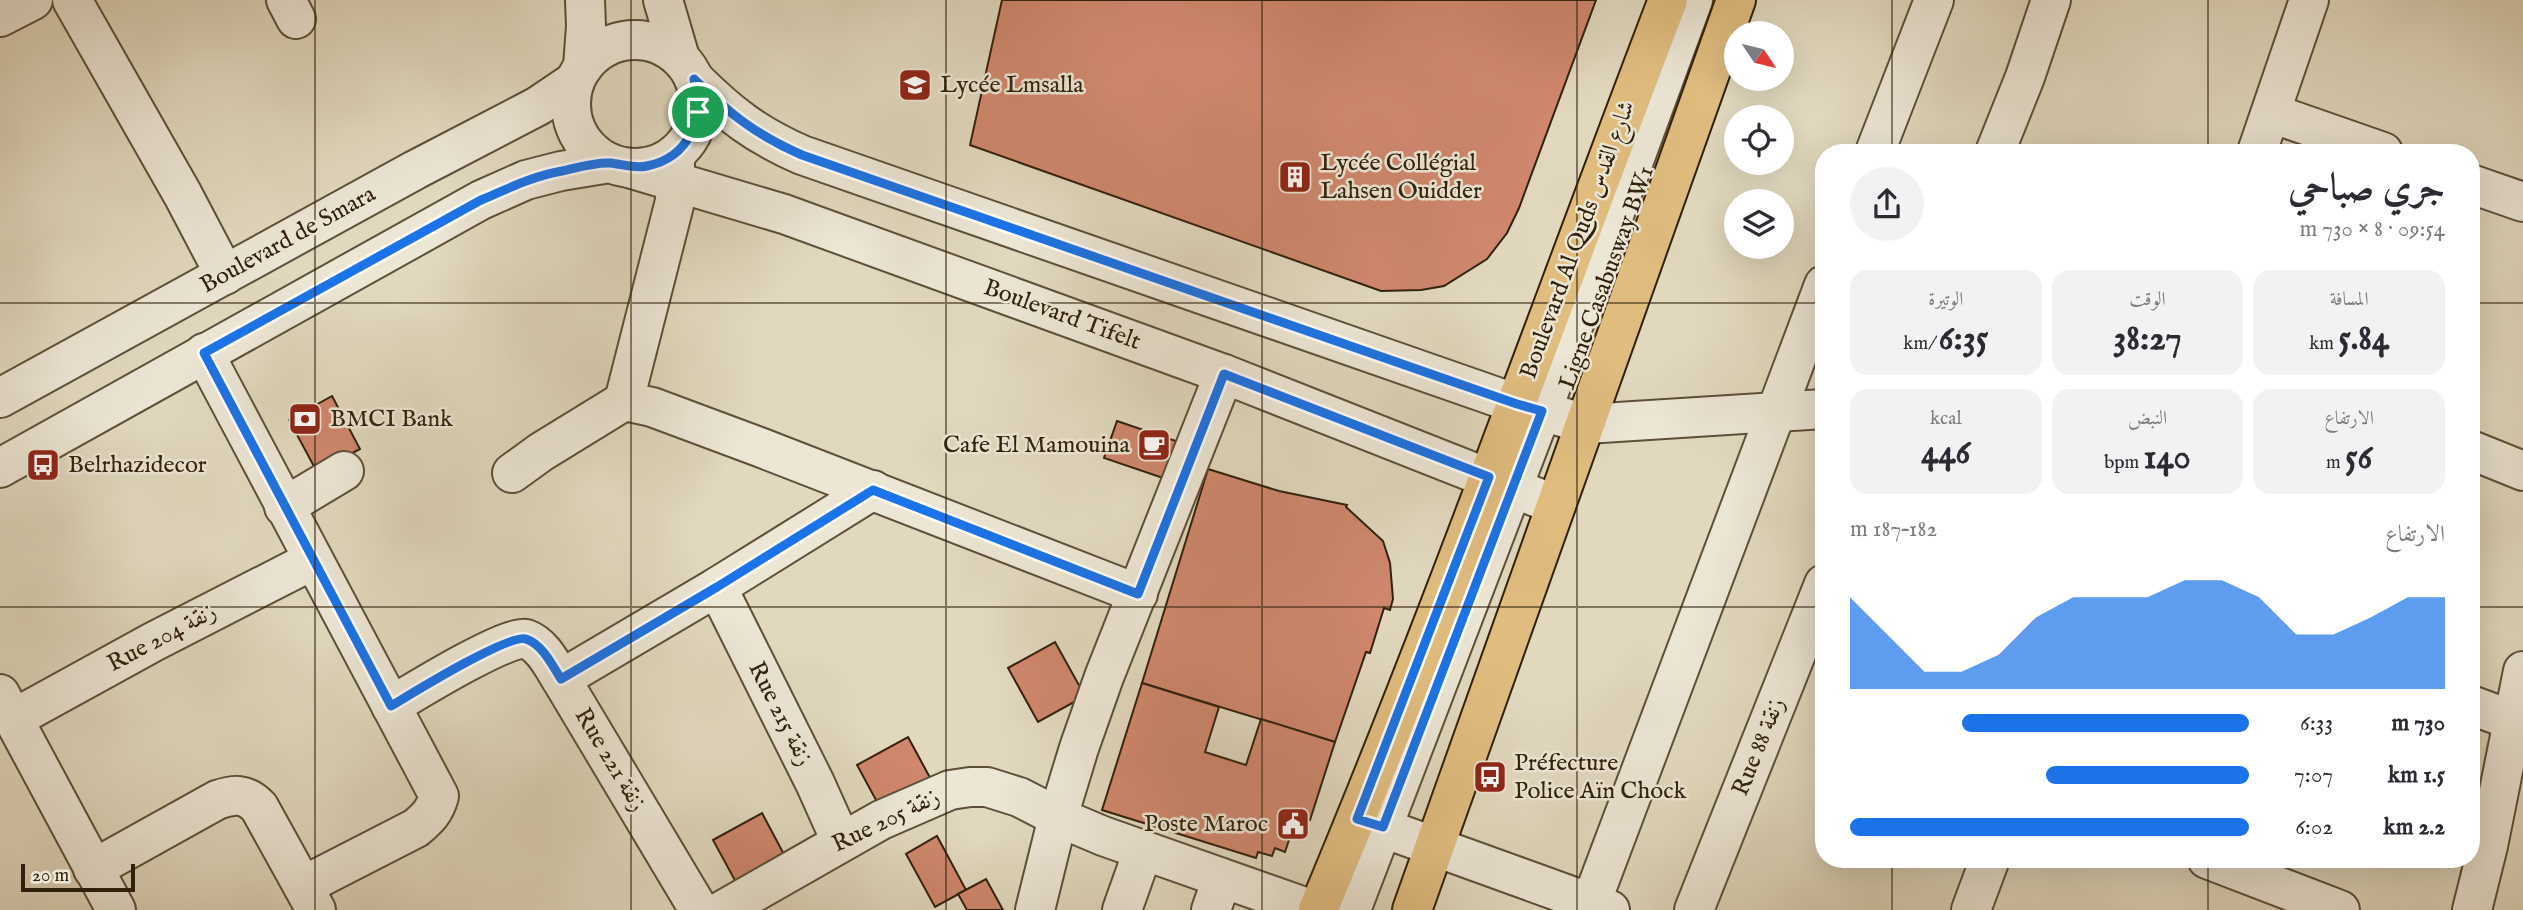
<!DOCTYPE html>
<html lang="ar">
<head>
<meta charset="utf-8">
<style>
  body { margin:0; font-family:"IM FELL English",Amiri,serif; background:#f2f2f3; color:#2b2b33; direction:rtl; height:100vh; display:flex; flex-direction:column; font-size:26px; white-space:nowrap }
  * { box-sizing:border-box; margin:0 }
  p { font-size:23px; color:#7c7c81 }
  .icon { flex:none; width:38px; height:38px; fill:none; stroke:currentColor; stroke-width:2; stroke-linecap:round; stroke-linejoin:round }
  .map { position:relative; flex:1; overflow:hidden; direction:ltr }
  .drawer { position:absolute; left:1815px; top:144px; width:665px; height:724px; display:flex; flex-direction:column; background:#fff; border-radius:28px; box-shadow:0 7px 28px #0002; direction:rtl }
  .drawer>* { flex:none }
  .needle { width:46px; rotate:125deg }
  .tools { position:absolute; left:1724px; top:21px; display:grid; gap:14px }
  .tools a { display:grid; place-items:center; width:70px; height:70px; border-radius:50%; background:#fff; box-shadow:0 7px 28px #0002; font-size:35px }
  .scale { position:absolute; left:21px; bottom:18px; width:114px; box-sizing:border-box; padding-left:7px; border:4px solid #31210b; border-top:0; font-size:19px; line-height:24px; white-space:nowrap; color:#31210b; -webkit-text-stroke:5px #ece6d5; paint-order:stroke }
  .pin { position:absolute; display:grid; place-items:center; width:60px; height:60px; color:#fff; margin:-30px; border:4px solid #fff; border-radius:50%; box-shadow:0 2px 7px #0007 }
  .round { display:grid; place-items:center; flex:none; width:74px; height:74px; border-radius:37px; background:#f2f2f3 }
  .overview { display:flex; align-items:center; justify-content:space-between; height:119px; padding:0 35px }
  h1 { font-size:38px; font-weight:700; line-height:52px }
  .metrics { display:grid; grid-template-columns:repeat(3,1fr); gap:10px; height:119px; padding:7px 35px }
  .metrics div { display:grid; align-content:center; border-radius:18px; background:#f2f2f3; text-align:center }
  .metrics b { font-size:35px; font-weight:700 }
  .metrics small { font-size:19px; font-weight:400 }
  .metrics p { font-size:19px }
  .chart { height:196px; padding:14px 35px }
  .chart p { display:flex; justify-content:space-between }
  .chart svg { width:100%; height:126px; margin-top:7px; fill:#1a73e8; opacity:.7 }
  ul { padding:0 35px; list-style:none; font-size:23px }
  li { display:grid; grid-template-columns:112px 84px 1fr; align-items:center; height:52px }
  li i { height:18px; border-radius:9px; background:#1a73e8 }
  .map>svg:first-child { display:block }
  .building { fill:#cf876d; stroke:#31210b; stroke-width:2 }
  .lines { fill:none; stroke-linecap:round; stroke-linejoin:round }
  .minor-casing { stroke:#5d4f38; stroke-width:42 }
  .major-casing { stroke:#31210b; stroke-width:42 }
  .minor { stroke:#ece6d5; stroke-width:38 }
  .major { stroke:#e0bc7f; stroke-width:38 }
  .route-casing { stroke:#fff; stroke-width:14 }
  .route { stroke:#1a73e8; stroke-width:9 }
  .grid { fill:none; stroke:#31210b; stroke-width:2; stroke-opacity:0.55 }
  .labels { text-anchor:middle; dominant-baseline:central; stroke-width:5; stroke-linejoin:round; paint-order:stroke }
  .poi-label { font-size:24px; fill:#31210b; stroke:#ece6d5; text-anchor:start }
  .street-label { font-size:24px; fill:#31210b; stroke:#ece6d5 }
</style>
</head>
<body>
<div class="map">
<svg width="2523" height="910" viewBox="0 0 2523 910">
  <rect width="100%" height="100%" fill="#e1d8be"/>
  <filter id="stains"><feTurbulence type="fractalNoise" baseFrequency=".00286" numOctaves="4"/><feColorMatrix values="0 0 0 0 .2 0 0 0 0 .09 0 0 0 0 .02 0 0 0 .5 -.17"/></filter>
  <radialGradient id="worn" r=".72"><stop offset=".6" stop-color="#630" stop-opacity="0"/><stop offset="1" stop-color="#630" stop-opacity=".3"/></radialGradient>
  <!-- building -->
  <g class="building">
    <polygon points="1002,0 1596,0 1519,208 1507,233 1487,259 1444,286 1421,290 1381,291 970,145"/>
    <polygon points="332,396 360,449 317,472 289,420"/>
    <polygon points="1117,421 1176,441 1163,478 1104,458"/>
    <polygon points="1208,469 1279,491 1347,505 1346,507 1383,541 1390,563 1393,599 1390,610 1384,608 1370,653 1366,652 1335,742 1142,683"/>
    <polygon points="1055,642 1085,696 1038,722 1008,668"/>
    <polygon points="1142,683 1219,707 1205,752 1246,765 1261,719 1335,742 1310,820 1303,818 1297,837 1291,834 1285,852 1275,848 1272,856 1258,852 1256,858 1102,810"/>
    <polygon points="908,737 934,785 883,813 857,765"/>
    <polygon points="762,813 787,860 738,886 713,840"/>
    <polygon points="937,836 966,890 935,907 906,854"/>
    <polygon points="986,879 1003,910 967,910 958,894"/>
  </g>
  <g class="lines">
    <defs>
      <g id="minor">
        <polyline points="72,0 183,195 225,275"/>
        <polyline points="286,0 296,19"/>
        <polyline points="663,0 680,58"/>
        <polyline points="0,17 33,0"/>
        <circle cx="635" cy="104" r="64"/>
        <polyline points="583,67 586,26 585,0"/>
        <path d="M694 79C729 114 756 135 802 155L1517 404 1586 424 1824 409"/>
        <polyline points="2271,113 2383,152"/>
        <polyline points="1875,152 1934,0"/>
        <polyline points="1995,152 2025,77 2051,0"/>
        <polyline points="2257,152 2309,0"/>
        <polyline points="629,168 784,214 1224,374 1556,505"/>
        <polyline points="2471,184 2523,202"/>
        <path d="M204 353 439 796C435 811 428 818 416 828L303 886"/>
        <polyline points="0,398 415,170 538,106 575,81"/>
        <polyline points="624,401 675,201 675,158"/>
        <polyline points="2471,450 2523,471"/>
        <polyline points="0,468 481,200 526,180 561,171 610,163"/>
        <polyline points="512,473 541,452 624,401 652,407 762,448 1138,594"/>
        <polyline points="284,507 344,471"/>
        <polyline points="717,587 815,783 841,841"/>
        <polyline points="561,679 717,587 873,490"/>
        <polyline points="0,694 116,910"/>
        <polyline points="2471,705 2514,721"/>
        <path d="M391 706C411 694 508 634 526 639 543 645 552 665 561 679L699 910"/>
        <polyline points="13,719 153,642 313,560"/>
        <polyline points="1358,819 1610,910"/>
        <polyline points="2207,859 2340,910"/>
        <path d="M93 869 217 800C235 794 245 793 259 807L316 910"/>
        <polyline points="1591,903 1824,285"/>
        <polyline points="723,910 881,820 950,790 970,787 987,787 1019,797 1058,817 1103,836 1313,910"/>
        <polyline points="1035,910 1058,817 1079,748 1104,677 1224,374"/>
        <polyline points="1122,910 1143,851"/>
        <polyline points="1211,910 1222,879"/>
        <polyline points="1351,910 1542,411 1693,0"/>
        <polyline points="1694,910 1824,584"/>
        <polyline points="1971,910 1990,859"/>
        <polyline points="2472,910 2488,846 2523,671"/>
      </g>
      <g id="major">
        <path d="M1318 910C1444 610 1552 303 1668 0"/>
        <polyline points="1412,910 1736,0"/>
      </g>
    </defs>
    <!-- minor casing -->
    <use href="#minor" class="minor-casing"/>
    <!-- major casing -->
    <use href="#major" class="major-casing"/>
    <!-- minor -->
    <use href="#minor" class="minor"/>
    <!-- major -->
    <use href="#major" class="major"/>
  </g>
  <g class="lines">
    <defs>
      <path id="route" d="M694 79C730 114 756 135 802 155L1517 404 1542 411 1383 827 1357 819 1489 477 1224 374 1138 594 873 490 717 587 561 679C552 665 543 645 526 639 508 634 411 694 391 706L204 353 481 200C507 189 533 176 562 171 576 168 595 162 610 163 623 164 633 169 647 166 690 157 704 119 694 79Z"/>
    </defs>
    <!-- route casing -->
    <use href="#route" class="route-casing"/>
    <!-- route -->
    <use href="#route" class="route"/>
  </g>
  <!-- grid -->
  <path class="grid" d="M315 0V910M631 0V910M946 0V910M1262 0V910M1577 0V910M1892 0V152M2208 0V152M0 303H1824M2471 303H2523M0 607H1824M2471 607H2523M1892 859V910M2208 859V910"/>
  <!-- icons -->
  <defs>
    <symbol id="school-square" viewBox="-11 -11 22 22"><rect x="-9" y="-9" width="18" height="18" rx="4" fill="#8f2418" stroke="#ece6d5"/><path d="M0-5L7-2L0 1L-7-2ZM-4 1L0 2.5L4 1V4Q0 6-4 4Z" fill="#fff"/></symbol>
    <symbol id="building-square" viewBox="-11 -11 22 22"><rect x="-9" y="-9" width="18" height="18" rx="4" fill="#8f2418" stroke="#ece6d5"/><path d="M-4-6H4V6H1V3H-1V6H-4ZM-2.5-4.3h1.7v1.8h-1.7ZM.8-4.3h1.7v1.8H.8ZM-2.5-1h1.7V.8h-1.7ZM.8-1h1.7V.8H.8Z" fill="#fff"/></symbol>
    <symbol id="bank-square" viewBox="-11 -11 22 22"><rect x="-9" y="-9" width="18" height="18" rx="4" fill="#8f2418" stroke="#ece6d5"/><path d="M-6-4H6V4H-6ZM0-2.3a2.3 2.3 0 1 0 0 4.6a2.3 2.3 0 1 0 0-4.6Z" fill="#fff"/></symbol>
    <symbol id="cafe-square" viewBox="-11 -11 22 22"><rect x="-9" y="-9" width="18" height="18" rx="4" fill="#8f2418" stroke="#ece6d5"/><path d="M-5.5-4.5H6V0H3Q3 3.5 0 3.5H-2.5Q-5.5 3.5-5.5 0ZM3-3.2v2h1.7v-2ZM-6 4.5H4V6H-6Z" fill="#fff"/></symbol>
    <symbol id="bus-square" viewBox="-11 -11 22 22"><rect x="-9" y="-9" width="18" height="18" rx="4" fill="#8f2418" stroke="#ece6d5"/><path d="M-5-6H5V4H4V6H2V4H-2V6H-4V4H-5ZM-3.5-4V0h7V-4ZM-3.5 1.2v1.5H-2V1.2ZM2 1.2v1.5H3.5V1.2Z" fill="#fff"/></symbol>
    <symbol id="civic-square" viewBox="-11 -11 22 22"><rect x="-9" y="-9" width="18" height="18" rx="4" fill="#8f2418" stroke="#ece6d5"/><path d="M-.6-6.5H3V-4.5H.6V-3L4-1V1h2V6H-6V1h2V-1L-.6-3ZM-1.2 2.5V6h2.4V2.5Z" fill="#fff"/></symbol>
  </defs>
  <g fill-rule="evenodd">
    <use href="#school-square" x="896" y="66" width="38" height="38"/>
    <use href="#building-square" x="1276" y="158" width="38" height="38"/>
    <use href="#bank-square" x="286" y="400" width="38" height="38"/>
    <use href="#cafe-square" x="1135" y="426" width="38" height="38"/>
    <use href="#bus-square" x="24" y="446" width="38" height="38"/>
    <use href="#bus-square" x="1471" y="758" width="38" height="38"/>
    <use href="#civic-square" x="1274" y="805" width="38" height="38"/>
  </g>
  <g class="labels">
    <!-- poi labels -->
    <g class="poi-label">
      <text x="940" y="85">Lycée Lmsalla</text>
      <text x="1320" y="163">Lycée Collégial<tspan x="1320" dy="28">Lahsen Ouidder</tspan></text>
      <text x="330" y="419">BMCI Bank</text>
      <text x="1130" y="445" text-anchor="end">Cafe El Mamouina</text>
      <text x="68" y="465">Belrhazidecor</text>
      <text x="1514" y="763">Préfecture<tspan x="1514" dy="28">Police Aïn Chock</tspan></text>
      <text x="1268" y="824" text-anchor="end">Poste Maroc</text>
    </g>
    <!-- street labels -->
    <g class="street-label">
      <text transform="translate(288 240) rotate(-29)">Boulevard de Smara</text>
      <text transform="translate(1578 240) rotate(-70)">Boulevard Al Quds شارع القدس</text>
      <text transform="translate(1607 278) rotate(-70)">Ligne Casabusway BW1</text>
      <text transform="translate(1062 315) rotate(20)">Boulevard Tifelt</text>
      <text transform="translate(162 638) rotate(-28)">Rue 204 زنقة</text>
      <text transform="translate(780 714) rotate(63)">Rue 215 زنقة</text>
      <text transform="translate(1759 747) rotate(-68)">Rue 88 زنقة</text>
      <text transform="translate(610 760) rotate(59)">Rue 221 زنقة</text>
      <text transform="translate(886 821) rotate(-26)">Rue 205 زنقة</text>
    </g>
  </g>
  <rect width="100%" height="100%" filter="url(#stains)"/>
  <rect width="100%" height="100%" fill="url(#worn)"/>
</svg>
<div class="tools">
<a><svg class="needle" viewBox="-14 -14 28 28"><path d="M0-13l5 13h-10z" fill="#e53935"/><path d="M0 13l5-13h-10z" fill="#7c7c81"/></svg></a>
<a><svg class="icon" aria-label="locate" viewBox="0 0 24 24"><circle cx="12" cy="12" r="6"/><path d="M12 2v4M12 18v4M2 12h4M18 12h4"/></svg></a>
<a><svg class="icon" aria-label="layers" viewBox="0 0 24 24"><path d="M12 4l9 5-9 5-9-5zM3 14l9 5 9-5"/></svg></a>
</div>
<div class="scale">20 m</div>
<div class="pin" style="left:698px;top:112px;background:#1e9e55"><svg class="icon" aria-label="arrive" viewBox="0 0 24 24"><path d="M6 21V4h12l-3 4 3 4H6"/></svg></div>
<section class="drawer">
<div class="overview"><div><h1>جري صباحي</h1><p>09:54 · 8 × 730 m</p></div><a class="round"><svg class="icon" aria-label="share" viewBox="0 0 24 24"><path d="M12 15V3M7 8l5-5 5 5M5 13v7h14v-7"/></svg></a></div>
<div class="metrics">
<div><p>المسافة</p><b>5.84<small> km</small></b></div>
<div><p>الوقت</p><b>38:27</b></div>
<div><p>الوتيرة</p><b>6:35<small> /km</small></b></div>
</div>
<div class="metrics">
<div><p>الارتفاع</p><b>56<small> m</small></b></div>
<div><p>النبض</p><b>140<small> bpm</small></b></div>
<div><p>kcal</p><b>446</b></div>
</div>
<div class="chart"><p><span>الارتفاع</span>182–187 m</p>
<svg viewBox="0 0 160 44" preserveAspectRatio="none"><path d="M0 44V12L10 25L20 38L30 38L40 32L50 19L60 12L70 12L80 12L90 6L100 6L110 12L120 25L130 25L140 19L150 12L160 12V44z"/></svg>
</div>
<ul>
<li><b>730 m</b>6:33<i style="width:72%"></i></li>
<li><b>1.5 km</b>7:07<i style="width:51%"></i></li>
<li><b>2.2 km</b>6:02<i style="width:100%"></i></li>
</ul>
</section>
</div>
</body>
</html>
